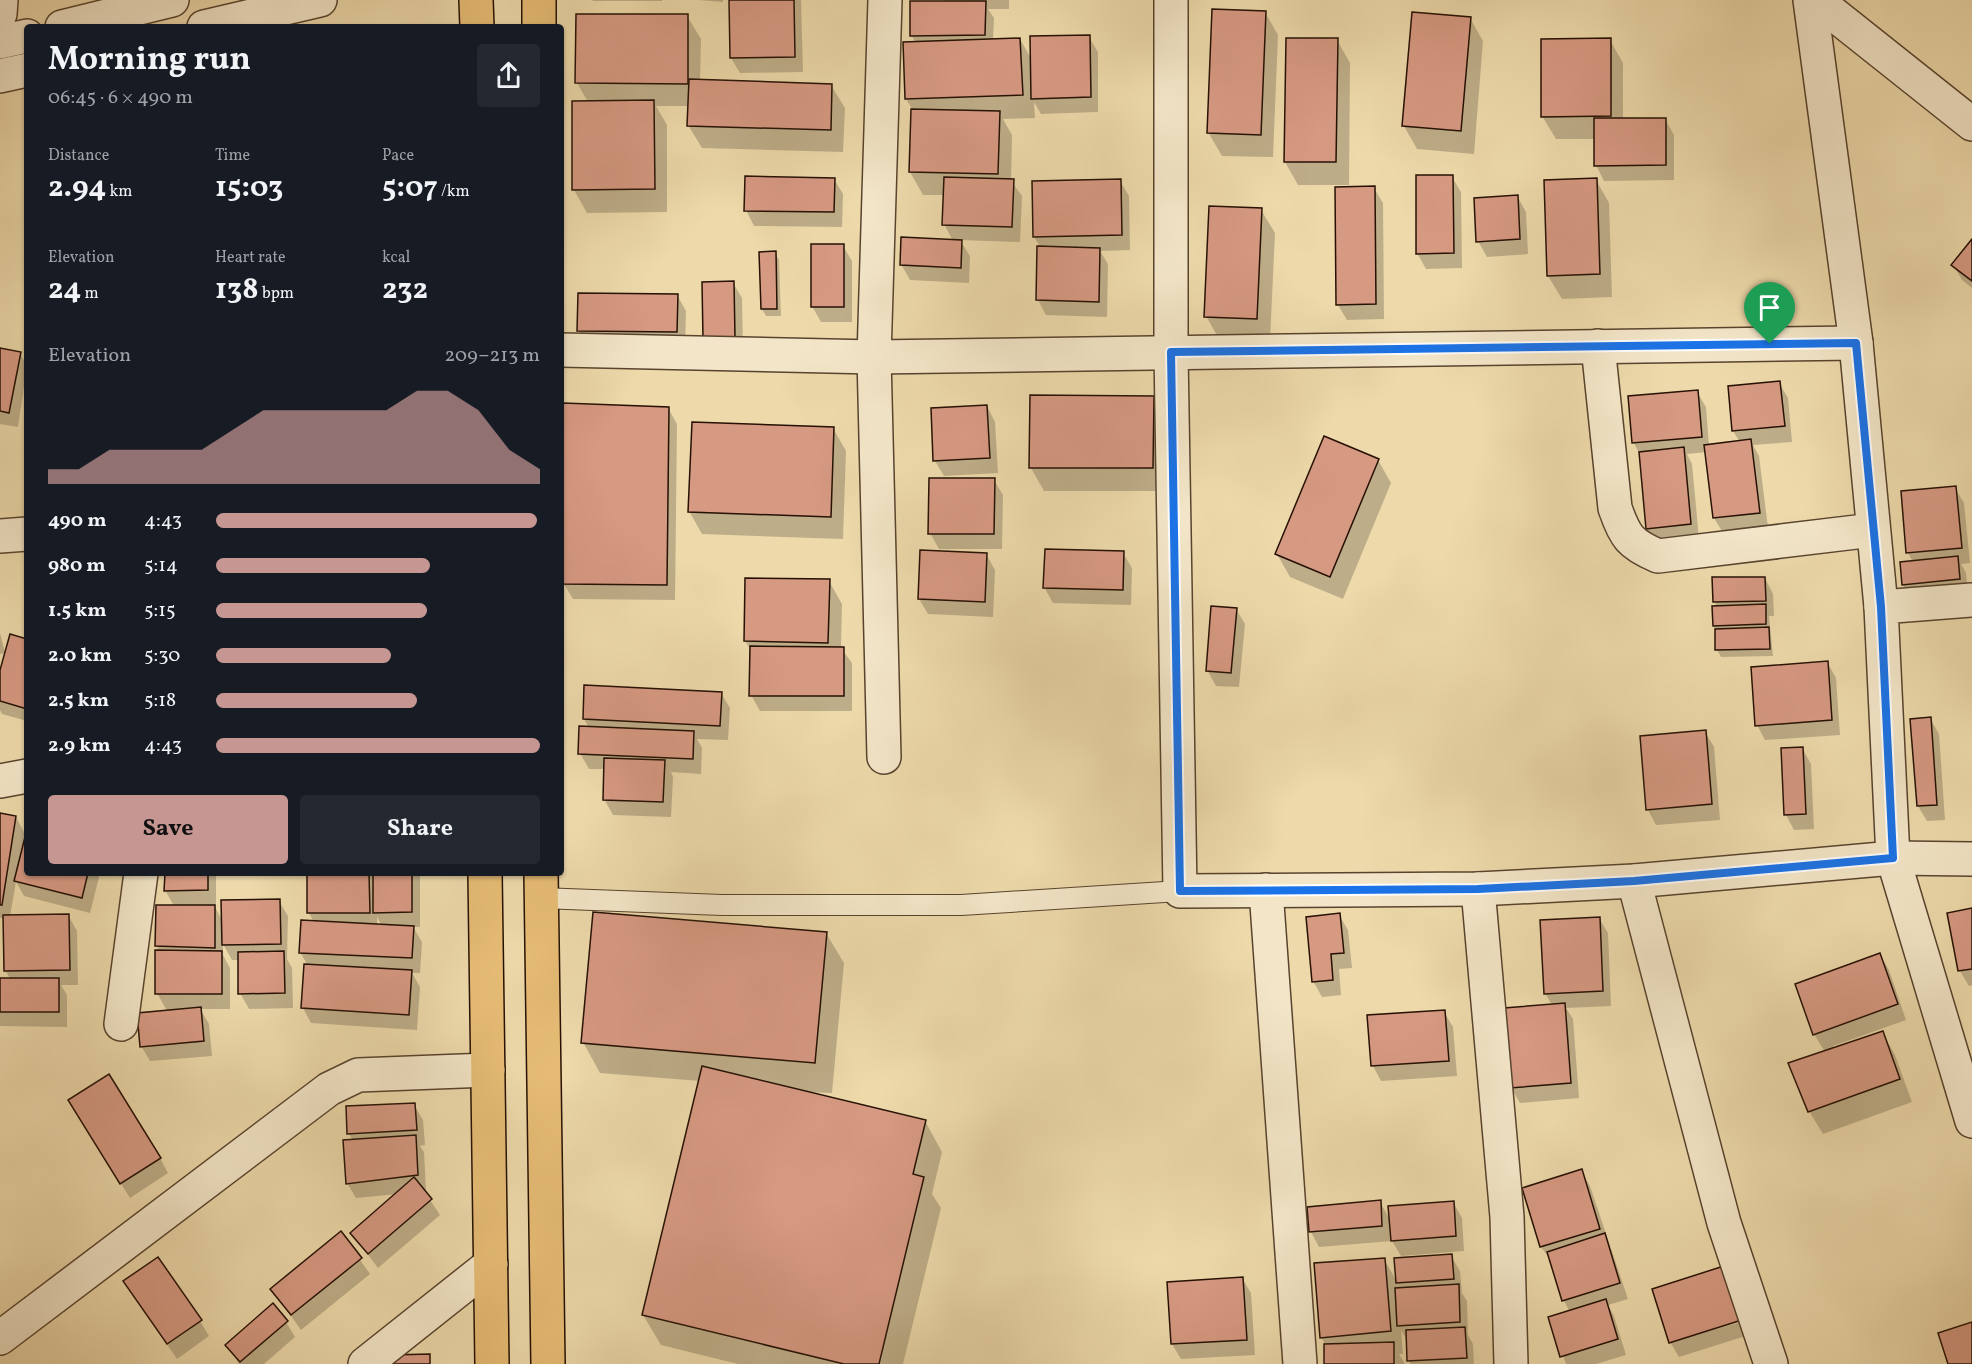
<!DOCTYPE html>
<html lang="en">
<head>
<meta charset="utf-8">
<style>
  body { margin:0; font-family:Vollkorn,serif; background:#242831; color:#f1f3f6; height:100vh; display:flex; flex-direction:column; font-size:22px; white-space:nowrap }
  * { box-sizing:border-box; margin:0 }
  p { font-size:20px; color:#9ea1a6 }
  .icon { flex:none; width:33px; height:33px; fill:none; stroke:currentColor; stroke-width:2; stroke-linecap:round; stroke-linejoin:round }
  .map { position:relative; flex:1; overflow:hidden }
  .panel { position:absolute; left:24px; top:24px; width:540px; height:852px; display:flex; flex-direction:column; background:#171b24; border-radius:6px; box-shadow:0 2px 4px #0004 }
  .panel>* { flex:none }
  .pin { position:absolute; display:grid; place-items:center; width:51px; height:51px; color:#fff; margin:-62px -26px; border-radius:50% 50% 50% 0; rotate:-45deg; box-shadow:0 0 6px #0007 }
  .pin .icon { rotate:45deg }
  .round { display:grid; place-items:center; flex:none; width:63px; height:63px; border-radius:6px; background:#242831 }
  .summary { display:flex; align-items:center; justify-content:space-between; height:102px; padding:0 24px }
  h1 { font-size:33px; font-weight:700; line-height:45px }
  .figures { display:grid; grid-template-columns:repeat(3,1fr); gap:9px; height:102px; padding:6px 24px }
  .figures div { display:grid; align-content:center }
  .figures b { font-size:30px; font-weight:700 }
  .figures small { font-size:16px; font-weight:400 }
  .figures p { font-size:16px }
  .chart { height:168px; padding:12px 24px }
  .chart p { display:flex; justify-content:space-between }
  .chart svg { width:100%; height:108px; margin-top:6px; fill:#c59692; opacity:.7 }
  .primary-button { display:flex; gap:12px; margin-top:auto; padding:12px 24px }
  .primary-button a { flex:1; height:69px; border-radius:6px; background:#c59692; color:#111; font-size:24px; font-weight:700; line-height:69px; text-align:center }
  .primary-button a+a { background:#242831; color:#f1f3f6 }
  ul { padding:0 24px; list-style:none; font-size:20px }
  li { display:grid; grid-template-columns:96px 72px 1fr; align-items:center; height:45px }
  li i { height:15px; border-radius:8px; background:#c59692 }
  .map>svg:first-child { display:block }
  .shadow { fill:#0003; fill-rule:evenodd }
  .building { fill:#d69982; stroke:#261104; stroke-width:1.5 }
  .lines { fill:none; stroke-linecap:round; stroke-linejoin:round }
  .service-casing { stroke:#58432e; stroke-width:22 }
  .minor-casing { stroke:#58432e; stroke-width:36 }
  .tertiary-casing { stroke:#58432e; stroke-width:36 }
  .primary-casing { stroke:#261104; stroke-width:36 }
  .service { stroke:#f3e6c8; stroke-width:20 }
  .minor { stroke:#f3e6c8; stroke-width:33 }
  .tertiary { stroke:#f3e6c8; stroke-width:33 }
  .primary { stroke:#e6bc75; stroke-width:33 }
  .route-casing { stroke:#fff; stroke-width:12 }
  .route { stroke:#1a73e8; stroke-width:8 }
</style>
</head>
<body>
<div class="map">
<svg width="1972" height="1364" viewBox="0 0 1972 1364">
  <rect width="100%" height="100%" fill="#edd9aa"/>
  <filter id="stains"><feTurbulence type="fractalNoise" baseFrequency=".00333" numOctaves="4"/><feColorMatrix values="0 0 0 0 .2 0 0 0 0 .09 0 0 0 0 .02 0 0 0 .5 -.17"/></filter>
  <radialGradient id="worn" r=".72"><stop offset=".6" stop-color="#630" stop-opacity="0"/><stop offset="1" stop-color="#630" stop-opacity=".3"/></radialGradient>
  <!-- shadow -->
  <g class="shadow">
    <polygon points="592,0 662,0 662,1 593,1"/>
    <polygon points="698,0 723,0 723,2"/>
    <polygon points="731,0 801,0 803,72 740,73 731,58"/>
    <polygon points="944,0 1009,0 1009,9 988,9 994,18 993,40 1020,39 1032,60 1089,37 1098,52 1098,112 1041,114 1034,102 1035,118 1003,119 1012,135 1011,181 1022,196 1020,242 960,240 970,256 969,283 910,280 901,264 953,241 944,224 945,195 923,195 910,172 912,109 906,99 916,43 911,35 945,3"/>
    <polygon points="1265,12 1278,35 1273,157 1222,156 1208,132"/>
    <polygon points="687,16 701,39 700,81 831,85 845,108 843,152 702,148 688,125 689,106 656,106 667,125 667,212 587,213 574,190 588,102 577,83"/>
    <polygon points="1470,18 1483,41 1474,154 1417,149 1404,126"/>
    <polygon points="1337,40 1350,63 1349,185 1298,185 1285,162"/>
    <polygon points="1610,40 1623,63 1623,120 1665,119 1674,135 1674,180 1604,181 1596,165 1595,139 1556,139 1542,116"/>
    <polygon points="1452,177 1461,192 1462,268 1426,269 1417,253"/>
    <polygon points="834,179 843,194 842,227 754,226 746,210"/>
    <polygon points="1596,180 1609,203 1612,297 1562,299 1548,276"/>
    <polygon points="1120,181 1129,196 1130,250 1100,251 1108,264 1107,317 1046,315 1038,300 1041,248 1034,237"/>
    <polygon points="1374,188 1383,203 1384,319 1347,320 1338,305"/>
    <polygon points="1517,196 1526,212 1528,254 1487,257 1478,241"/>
    <polygon points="1261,210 1275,233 1270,341 1219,339 1206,316"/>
    <polygon points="1972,241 1972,288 1962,280 1953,265"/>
    <polygon points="843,246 852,261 852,322 821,322 812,306"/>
    <polygon points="775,253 779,260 781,316 766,316 762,309"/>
    <polygon points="733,283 742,298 743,353 714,353"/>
    <polygon points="677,295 686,311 685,347 587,346 579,330"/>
    <polygon points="0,350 20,353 27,366 18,427 0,424"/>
    <polygon points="1779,383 1788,398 1792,442 1753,445 1759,456 1768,528 1723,533 1714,518 1707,452 1687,454 1692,464 1699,539 1656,544 1647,529 1640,455 1634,443 1630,397 1697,392 1706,407 1709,446 1740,442 1733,431"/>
    <polygon points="1153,397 1166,420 1165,491 1044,491 1031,468"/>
    <polygon points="987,406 995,422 998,473 944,476 935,461 932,409"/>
    <polygon points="668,408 677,424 675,600 573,599 564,584"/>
    <polygon points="833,428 846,451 843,539 702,534 689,511"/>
    <polygon points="1378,460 1391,483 1343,599 1290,577 1277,554"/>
    <polygon points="994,480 1003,495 1002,549 939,549 930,533"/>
    <polygon points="1955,488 1964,503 1970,563 1961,564 1966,573 1968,594 1912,600 1903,585 1901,563 1913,562 1908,553"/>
    <polygon points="1123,553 1132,568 1131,605 1053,603 1044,587"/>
    <polygon points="986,554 995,570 993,617 928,614 919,599"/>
    <polygon points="1765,578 1773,594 1774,616 1769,616 1773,656 1721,657 1717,650 1714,625 1717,607 1714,601"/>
    <polygon points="829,581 842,604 841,648 852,663 852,711 760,711 751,695 752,652 745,641"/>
    <polygon points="1236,609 1245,624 1239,687 1216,686 1207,670"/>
    <polygon points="0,633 5,653 0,654"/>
    <polygon points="27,640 27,721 2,714 0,710 0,676"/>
    <polygon points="1827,662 1836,678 1840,735 1765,740 1757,725"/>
    <polygon points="721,693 730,708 728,740 697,739 702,748 701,774 671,772 673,777 671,817 613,815 604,799 605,769 589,769 580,753 589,728 584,719"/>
    <polygon points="1930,718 1939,734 1945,820 1927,821 1918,806"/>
    <polygon points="1705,732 1714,747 1720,820 1656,825 1648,810"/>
    <polygon points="1802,748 1811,764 1814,829 1794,830 1786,815"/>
    <polygon points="0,815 16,817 26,836 27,834 27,873 100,873 90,913 24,896 16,882 10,916 68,915 77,931 78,985 61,985 67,995 67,1027 0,1026 0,980 11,980 5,970 5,919 0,918"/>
    <polygon points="166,873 216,873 216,905 214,905 223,922 279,901 288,916 287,959 292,968 293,1008 249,1009 240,993 239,960 232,960 223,944 223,955 230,968 230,1009 200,1009 209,1024 212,1056 150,1061 141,1046 167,1011 157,993 160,952 156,945 174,906 165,890"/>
    <path d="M309 873H420V927H413L422 942 420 973H412L420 987 417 1030 311 1023 303 1008 308 966 300 952 314 922 309 913ZM377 917 382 926 377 925Z"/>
    <polygon points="1972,910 1972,985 1969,986 1960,971 1949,915"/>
    <polygon points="1339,915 1348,930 1352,968 1339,969 1341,995 1322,997 1313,981"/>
    <polygon points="1599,918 1608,933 1611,1006 1566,1008 1573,1019 1579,1098 1520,1103 1511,1088 1552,1005 1545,993"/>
    <polygon points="826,933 844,963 832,1093 804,1092 925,1121 942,1152 932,1194 941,1208 903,1364 738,1364 661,1345 643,1315 700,1081 600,1073 583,1042"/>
    <polygon points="1880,955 1889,970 1906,1020 1833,1046 1834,1048 1882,1032 1895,1055 1912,1102 1823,1134 1809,1111 1825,1052 1814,1034"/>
    <polygon points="1444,1012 1453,1027 1457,1076 1381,1081 1373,1066"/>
    <polygon points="414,1105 423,1120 425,1145 420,1146 424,1152 426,1190 424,1191 440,1215 378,1268 352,1233 398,1194 356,1198 347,1183 353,1140 349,1134"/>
    <polygon points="78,1116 160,1158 168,1173 130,1198"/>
    <polygon points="1581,1171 1590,1186 1628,1299 1608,1305 1614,1316 1626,1355 1596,1364 1566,1364 1550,1318 1570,1312 1564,1301 1552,1262 1541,1247 1523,1189"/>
    <polygon points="1380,1202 1391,1221 1453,1202 1462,1218 1464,1251 1401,1256 1392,1241 1319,1247 1311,1232"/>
    <polygon points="341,1233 370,1274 301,1330 272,1289"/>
    <polygon points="1451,1256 1460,1271 1462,1293 1467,1301 1468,1335 1473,1344 1474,1364 1410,1364 1408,1342 1401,1330 1403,1354 1399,1354 1405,1364 1326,1364 1325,1344 1321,1337 1384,1259 1397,1282"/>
    <polygon points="1242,1278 1251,1293 1255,1355 1181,1359 1172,1344"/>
    <polygon points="134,1297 200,1321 209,1336 177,1359"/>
    <polygon points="1748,1320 1752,1334 1679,1357 1670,1342"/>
    <polygon points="286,1322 295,1337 264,1364 239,1364 227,1345"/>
  </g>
  <!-- building -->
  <g class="building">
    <polygon points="729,0 794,0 795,57 730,58"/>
    <polygon points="910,1 986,1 985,35 910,36"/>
    <polygon points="1212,9 1266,11 1261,135 1207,133"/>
    <polygon points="1412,12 1471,17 1461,131 1402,126"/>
    <polygon points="576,14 688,14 688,84 575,83"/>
    <polygon points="1090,35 1091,97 1031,99 1030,36"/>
    <polygon points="1020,38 1023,95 905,99 903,42"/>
    <polygon points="1286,38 1338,38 1336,162 1284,162"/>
    <polygon points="1611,38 1611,116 1541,117 1541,39"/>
    <polygon points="689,79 832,84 831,130 687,126"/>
    <polygon points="654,100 655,189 572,190 572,101"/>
    <polygon points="911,109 1000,111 998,174 909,172"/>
    <polygon points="1594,118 1666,118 1666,165 1594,166"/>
    <polygon points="1416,175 1453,175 1454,253 1416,254"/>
    <polygon points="745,176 835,178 834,212 744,211"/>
    <polygon points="944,177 1014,179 1012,227 942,225"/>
    <polygon points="1597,178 1600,274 1547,276 1544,180"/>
    <polygon points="1121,179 1122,235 1033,237 1032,181"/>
    <polygon points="1375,186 1376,304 1336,305 1335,187"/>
    <polygon points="1518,195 1520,239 1476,242 1474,198"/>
    <polygon points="1209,206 1262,208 1257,319 1204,317"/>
    <polygon points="901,237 962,240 961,268 900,265"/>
    <polygon points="1972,239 1972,281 1951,265"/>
    <rect x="811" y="244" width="33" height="63"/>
    <polygon points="1037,246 1100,248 1099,302 1036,300"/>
    <polygon points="776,251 777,309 761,309 759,252"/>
    <polygon points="734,281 735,338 703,339 702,282"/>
    <polygon points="578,293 678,294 677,332 577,331"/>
    <polygon points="0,348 21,352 9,413 0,411"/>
    <polygon points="1780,381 1785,426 1732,431 1728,386"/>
    <polygon points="1698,390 1702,437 1632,443 1628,396"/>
    <polygon points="1030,395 1154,396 1153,468 1029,468"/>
    <polygon points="563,403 669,407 667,585 563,584"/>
    <polygon points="987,405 990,458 933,461 931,408"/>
    <polygon points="692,422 834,427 831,517 688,512"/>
    <polygon points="1324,436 1379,459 1330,577 1275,554"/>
    <polygon points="1751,439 1760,513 1713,518 1704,445"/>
    <polygon points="1684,447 1691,524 1646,529 1639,452"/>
    <polygon points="929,478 995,478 994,534 928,534"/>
    <polygon points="1956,486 1962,548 1906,553 1901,491"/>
    <polygon points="1045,549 1124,551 1123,590 1043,588"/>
    <polygon points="920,550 987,553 985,602 918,599"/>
    <polygon points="1958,556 1960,579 1902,585 1900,562"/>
    <polygon points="1712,577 1765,577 1766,601 1713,602"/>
    <polygon points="745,578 830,579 828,643 744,641"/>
    <polygon points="1766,604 1766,624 1713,626 1712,606"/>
    <polygon points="1211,606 1237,608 1231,673 1206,671"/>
    <polygon points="1769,627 1770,649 1715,650 1715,629"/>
    <polygon points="10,634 27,639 27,709 0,701 0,670"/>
    <polygon points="750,646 844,647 844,696 749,696"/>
    <polygon points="1828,661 1832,720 1755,726 1751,667"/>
    <polygon points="584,685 722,692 720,726 583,719"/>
    <polygon points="1931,717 1937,805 1917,806 1910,719"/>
    <polygon points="579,726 694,731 693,759 578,754"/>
    <polygon points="1706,730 1712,804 1646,810 1640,736"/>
    <polygon points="1803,747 1806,814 1784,815 1781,748"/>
    <polygon points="604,758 665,760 663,802 603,800"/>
    <polygon points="0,813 16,816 2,905 0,905"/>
    <polygon points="27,829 27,873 88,873 82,898 14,881"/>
    <polygon points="165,873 208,873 208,890 164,891"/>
    <polygon points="307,873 369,873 370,913 307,913"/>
    <polygon points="373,873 412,873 412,912 373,913"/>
    <polygon points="280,899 281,944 222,945 221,900"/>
    <polygon points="156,905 215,905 215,948 155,946"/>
    <polygon points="1972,908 1972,969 1958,971 1947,913"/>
    <polygon points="593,912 827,932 815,1063 581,1043"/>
    <polygon points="1340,913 1344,953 1331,954 1333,980 1312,982 1306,917"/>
    <polygon points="69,914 70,970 4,971 3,915"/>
    <polygon points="1600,917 1603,991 1544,994 1540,920"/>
    <polygon points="301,920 414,926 412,958 299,953"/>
    <polygon points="155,950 222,951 222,994 155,994"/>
    <polygon points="284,951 285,993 238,994 238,952"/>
    <polygon points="1880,953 1898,1004 1813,1035 1795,984"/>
    <polygon points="304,964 412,970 409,1015 301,1008"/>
    <rect x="0" y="978" width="59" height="34"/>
    <polygon points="1565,1003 1571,1083 1510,1088 1504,1008"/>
    <polygon points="201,1007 204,1041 140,1047 137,1013"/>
    <polygon points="1445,1010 1449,1061 1371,1066 1367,1015"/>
    <polygon points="1883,1031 1900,1079 1808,1112 1788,1063"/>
    <polygon points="702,1066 926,1120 913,1174 924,1177 879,1364 844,1364 642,1315"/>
    <polygon points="109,1074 161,1158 120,1184 68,1100"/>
    <polygon points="415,1103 417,1130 347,1134 346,1106"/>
    <polygon points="416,1135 418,1175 346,1184 343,1140"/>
    <polygon points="1582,1169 1600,1229 1540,1247 1522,1188"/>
    <polygon points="414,1177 432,1199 368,1254 350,1233"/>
    <polygon points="1381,1200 1382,1226 1309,1232 1307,1207"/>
    <polygon points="1454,1201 1456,1236 1391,1241 1388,1206"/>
    <polygon points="341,1231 362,1258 291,1315 270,1289"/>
    <polygon points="1605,1233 1620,1283 1562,1301 1547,1252"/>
    <polygon points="1452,1254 1454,1279 1396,1283 1394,1258"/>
    <polygon points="158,1257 202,1320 167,1344 123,1281"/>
    <polygon points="1385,1258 1391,1331 1320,1338 1314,1263"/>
    <polygon points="1727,1265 1745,1319 1669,1343 1652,1289"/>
    <polygon points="1243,1277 1247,1340 1171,1344 1167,1282"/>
    <polygon points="1459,1284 1460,1322 1397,1326 1395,1288"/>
    <polygon points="1606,1299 1618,1339 1560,1357 1548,1317"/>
    <polygon points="273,1303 288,1321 240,1362 225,1345"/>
    <polygon points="1972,1322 1972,1364 1948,1364 1938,1333"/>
    <polygon points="1465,1327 1467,1358 1407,1361 1406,1330"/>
    <polygon points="1394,1342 1394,1364 1324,1364 1324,1344"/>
    <polygon points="430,1354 430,1364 390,1364 390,1355"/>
  </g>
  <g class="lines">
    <defs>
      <polyline id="service" points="541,898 722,905 961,905 1180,891"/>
      <g id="minor">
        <polyline points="1171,0 1171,352 1180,891 1478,889 1634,881 1893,858 1972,859"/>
        <polyline points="1810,0 1856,343"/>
        <polyline points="1816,0 1972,124"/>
        <polyline points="0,14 1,0"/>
        <path d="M1598 346 1615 508C1625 537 1630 544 1658 556L1873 530"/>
        <polyline points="561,350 874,357 1856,343 1881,607"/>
        <polyline points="0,536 27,534"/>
        <polyline points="1972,600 1881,607 1893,858 1972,1121"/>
        <polyline points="884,757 874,357 885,0"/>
        <polyline points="0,781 27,776"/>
        <polyline points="1634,881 1724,1223 1771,1364"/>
        <polyline points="1478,889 1507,1217 1511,1364"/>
        <polyline points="1266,890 1300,1364"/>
        <polyline points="121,1024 141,873"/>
        <polyline points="0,1338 329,1089 358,1075 488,1070"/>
        <polyline points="365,1364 491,1264"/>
      </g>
      <g id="tertiary">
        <polyline points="62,27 172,0"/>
        <polyline points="204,27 320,0"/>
        <polyline points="0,42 27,36"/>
        <polyline points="0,76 27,70"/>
      </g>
      <g id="primary">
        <polyline points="476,0 477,27"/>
        <polyline points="539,0 539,27"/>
        <polyline points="485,873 492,1364"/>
        <polyline points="541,873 548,1364"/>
      </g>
    </defs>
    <!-- service casing -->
    <use href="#service" class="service-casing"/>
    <!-- minor casing -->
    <use href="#minor" class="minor-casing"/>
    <!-- tertiary casing -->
    <use href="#tertiary" class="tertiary-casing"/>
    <!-- primary casing -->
    <use href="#primary" class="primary-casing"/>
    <!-- service -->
    <use href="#service" class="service"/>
    <!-- minor -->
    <use href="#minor" class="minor"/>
    <!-- tertiary -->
    <use href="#tertiary" class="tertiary"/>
    <!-- primary -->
    <use href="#primary" class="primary"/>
  </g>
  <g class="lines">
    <defs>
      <polygon id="route" points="1856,343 1881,607 1893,858 1634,881 1478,889 1180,891 1171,352"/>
    </defs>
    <!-- route casing -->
    <use href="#route" class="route-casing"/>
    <!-- route -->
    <use href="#route" class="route"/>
  </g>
  <rect width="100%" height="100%" filter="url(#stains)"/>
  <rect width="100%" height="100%" fill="url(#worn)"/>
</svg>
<div class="pin" style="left:1770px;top:344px;background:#1e9e55"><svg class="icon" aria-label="arrive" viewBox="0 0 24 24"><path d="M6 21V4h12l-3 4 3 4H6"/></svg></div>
<section class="panel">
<div class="summary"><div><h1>Morning run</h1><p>06:45 · 6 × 490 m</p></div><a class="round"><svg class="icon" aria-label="share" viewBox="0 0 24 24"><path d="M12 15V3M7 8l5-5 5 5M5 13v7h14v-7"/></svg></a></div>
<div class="figures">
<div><p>Distance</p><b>2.94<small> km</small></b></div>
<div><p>Time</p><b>15:03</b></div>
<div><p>Pace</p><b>5:07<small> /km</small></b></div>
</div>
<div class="figures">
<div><p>Elevation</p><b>24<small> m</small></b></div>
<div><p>Heart rate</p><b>138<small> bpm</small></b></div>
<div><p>kcal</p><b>232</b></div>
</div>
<div class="chart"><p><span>Elevation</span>209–213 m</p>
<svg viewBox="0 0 160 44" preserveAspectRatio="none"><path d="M0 44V38L10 38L20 30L30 30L40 30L50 30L60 22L70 14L80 14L90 14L100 14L110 14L120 6L130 6L140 14L150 30L160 38V44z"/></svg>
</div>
<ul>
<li><b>490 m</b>4:43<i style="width:99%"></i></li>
<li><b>980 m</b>5:14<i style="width:66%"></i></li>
<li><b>1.5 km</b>5:15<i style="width:65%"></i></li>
<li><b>2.0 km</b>5:30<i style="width:54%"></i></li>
<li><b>2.5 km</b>5:18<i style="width:62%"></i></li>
<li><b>2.9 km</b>4:43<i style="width:100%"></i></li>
</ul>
<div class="primary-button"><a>Save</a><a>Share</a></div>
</section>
</div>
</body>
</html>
